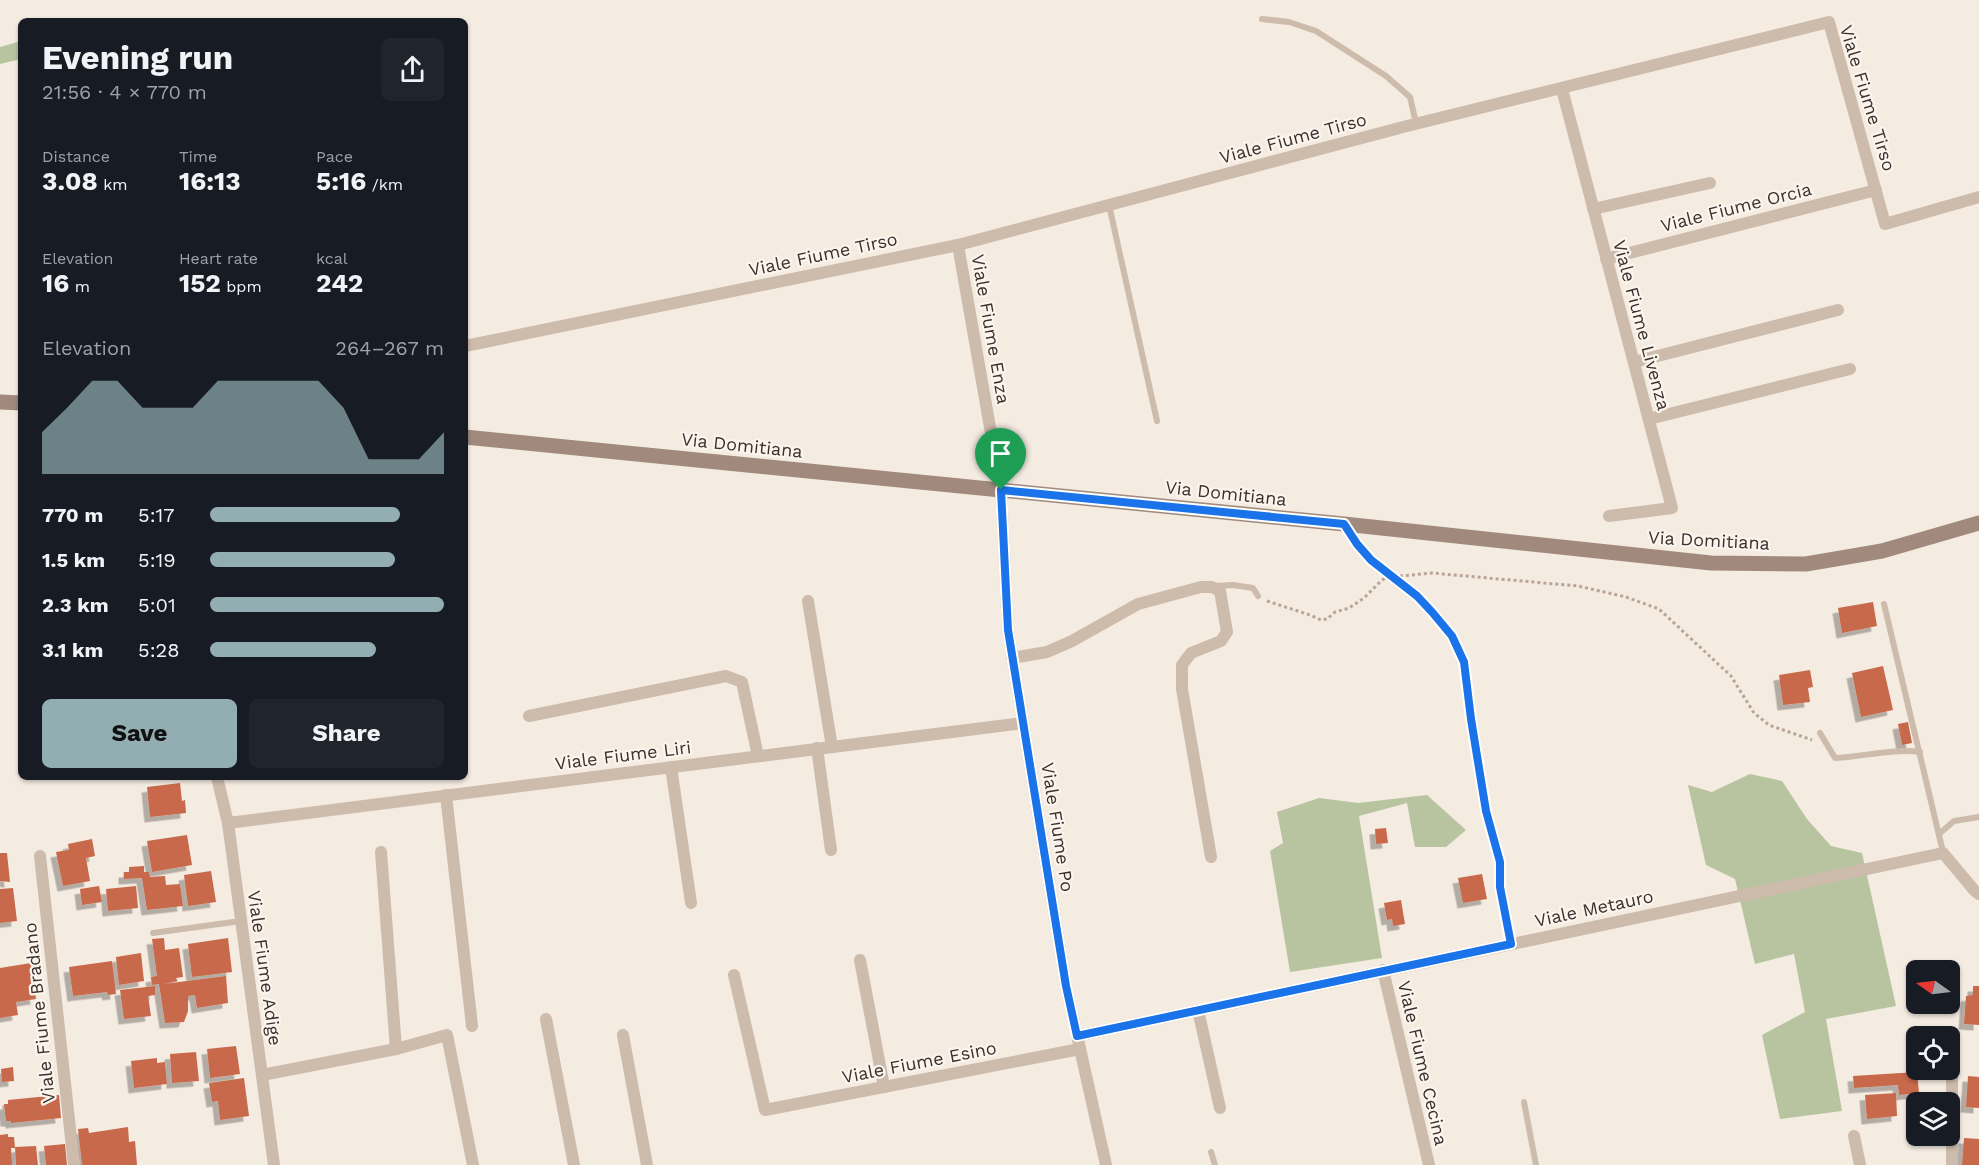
<!DOCTYPE html>
<html lang="en">
<head>
<meta charset="utf-8">
<style>
  body { margin:0; font-family:"Work Sans",sans-serif; background:#20242c; color:#f1f3f6; height:100vh; display:flex; flex-direction:column; font-size:22px; white-space:nowrap }
  * { box-sizing:border-box; margin:0 }
  p { font-size:20px; color:#9ea1a6 }
  .icon { flex:none; width:33px; height:33px; fill:none; stroke:currentColor; stroke-width:2; stroke-linecap:round; stroke-linejoin:round }
  .map { position:relative; flex:1; overflow:hidden }
  .sheet { position:absolute; left:18px; top:18px; width:450px; height:762px; display:flex; flex-direction:column; background:#171b24; border-radius:9px; box-shadow:0 2px 4px #0004 }
  .sheet>* { flex:none }
  .needle { width:39px; rotate:284deg }
  .fabs { position:absolute; left:1906px; top:960px; display:grid; gap:12px }
  .fabs a { display:grid; place-items:center; width:54px; height:54px; border-radius:9px; background:#171b24; box-shadow:0 2px 4px #0004; font-size:30px }
  .pin { position:absolute; display:grid; place-items:center; width:51px; height:51px; color:#fff; margin:-62px -26px; border-radius:50% 50% 50% 0; rotate:-45deg; box-shadow:0 0 6px #0007 }
  .pin .icon { rotate:45deg }
  .round { display:grid; place-items:center; flex:none; width:63px; height:63px; border-radius:9px; background:#20242c }
  .head { display:flex; align-items:center; justify-content:space-between; height:102px; padding:0 24px }
  h1 { font-size:33px; font-weight:700; line-height:45px }
  .stats { display:grid; grid-template-columns:repeat(3,1fr); gap:9px; height:102px; padding:6px 24px }
  .stats div { display:grid; align-content:center }
  .stats b { font-size:26px; font-weight:700 }
  .stats small { font-size:16px; font-weight:400 }
  .stats p { font-size:16px }
  .chart { height:168px; padding:12px 24px }
  .chart p { display:flex; justify-content:space-between }
  .chart svg { width:100%; height:108px; margin-top:6px; fill:#92aeb2; opacity:.7 }
  .cta { display:flex; gap:12px; margin-top:auto; padding:12px 24px }
  .cta a { flex:1; height:69px; border-radius:9px; background:#92aeb2; color:#111; font-size:24px; font-weight:700; line-height:69px; text-align:center }
  .cta a+a { background:#20242c; color:#f1f3f6 }
  ul { padding:0 24px; list-style:none; font-size:20px }
  li { display:grid; grid-template-columns:96px 72px 1fr; align-items:center; height:45px }
  li i { height:15px; border-radius:8px; background:#92aeb2 }
  .map>svg:first-child { display:block }
  .green { fill:#b8c4a0 }
  .building { fill:#c8694b; filter:url(#shadow) }
  .lines { fill:none; stroke-linecap:round; stroke-linejoin:round }
  .path { stroke:#b9a596; stroke-width:3; stroke-dasharray:3 3; stroke-linecap:butt }
  .lane { stroke:#cdbbac; stroke-width:6 }
  .street { stroke:#cdbbac; stroke-width:12 }
  .secondary { stroke:#a18a7d; stroke-width:15 }
  .route-casing { stroke:#fff; stroke-width:12 }
  .route { stroke:#1a73e8; stroke-width:8 }
  .labels { text-anchor:middle; dominant-baseline:central; stroke-width:4.5; stroke-linejoin:round; paint-order:stroke }
  .street-label { font-size:18px; fill:#3b302b; stroke:#fbf5ee }
</style>
</head>
<body>
<div class="map">
<svg width="1979" height="1165" viewBox="0 0 1979 1165">
  <defs>
    <filter id="shadow"><feDropShadow dx="-5.5" dy="5.5" stdDeviation="0" flood-color="#0004"/></filter>
  </defs>
  <rect width="100%" height="100%" fill="#f4ebe1"/>
  <!-- green -->
  <g class="green">
    <polygon points="21,41 21,59 0,64 0,47"/>
    <polygon points="1750,774 1782,781 1807,819 1831,846 1862,853 1896,1006 1826,1019 1842,1111 1780,1119 1762,1035 1805,1012 1794,954 1755,964 1735,879 1706,865 1688,785 1712,792"/>
    <polygon points="1427,795 1466,830 1446,847 1415,847 1407,803 1359,816 1382,958 1290,972 1270,851 1283,843 1277,812 1319,798 1358,803"/>
  </g>
  <!-- building -->
  <g class="building">
    <polygon points="1873,602 1877,626 1842,633 1838,608"/>
    <polygon points="1883,666 1893,710 1861,717 1852,673"/>
    <polygon points="1810,670 1813,687 1808,688 1810,702 1783,705 1779,675"/>
    <polygon points="1908,722 1912,743 1902,745 1898,724"/>
    <polygon points="180,783 182,801 185,800 186,813 150,817 147,787"/>
    <polygon points="1386,828 1388,843 1376,844 1375,829"/>
    <polygon points="187,835 192,865 152,872 147,841"/>
    <polygon points="92,839 95,856 86,858 90,881 63,886 56,852 69,850 68,844"/>
    <polygon points="0,853 7,853 10,882 0,881"/>
    <polygon points="144,866 144,872 149,872 150,877 165,876 166,885 180,884 183,906 147,910 142,878 124,879 124,872 129,872 129,867"/>
    <polygon points="211,871 216,902 188,906 184,875"/>
    <polygon points="1482,874 1487,899 1463,903 1458,878"/>
    <polygon points="99,886 102,902 82,905 80,889"/>
    <polygon points="136,886 138,908 108,911 106,889"/>
    <polygon points="13,888 17,921 0,923 0,889"/>
    <polygon points="1401,900 1405,924 1393,926 1392,919 1387,920 1384,903"/>
    <polygon points="164,938 165,950 179,948 183,977 176,978 177,981 164,984 226,976 228,1003 197,1008 195,995 188,996 188,1011 184,1022 165,1023 159,984 152,985 151,977 157,976 152,939"/>
    <polygon points="228,938 232,972 192,977 188,944"/>
    <polygon points="141,953 144,981 119,985 116,957"/>
    <polygon points="112,961 116,994 108,995 107,992 73,996 69,967"/>
    <polygon points="31,963 36,999 16,1002 18,1015 0,1018 0,968"/>
    <polygon points="155,986 155,995 148,996 151,1016 124,1019 120,990"/>
    <polygon points="1973,986 1979,986 1979,1025 1964,1024 1966,996 1973,995"/>
    <polygon points="236,1046 240,1074 210,1078 207,1049"/>
    <polygon points="196,1052 199,1081 172,1083 170,1054"/>
    <polygon points="157,1058 157,1063 165,1062 167,1084 134,1088 131,1061"/>
    <polygon points="13,1067 14,1081 2,1082 1,1069"/>
    <polygon points="1917,1072 1919,1093 1899,1095 1898,1085 1854,1088 1853,1076"/>
    <polygon points="1968,1076 1979,1077 1979,1108 1966,1107"/>
    <polygon points="244,1078 249,1116 220,1120 218,1101 212,1102 209,1083"/>
    <polygon points="1896,1093 1897,1116 1867,1119 1865,1095"/>
    <polygon points="59,1095 61,1118 11,1123 11,1121 6,1121 4,1104 8,1104 8,1100"/>
    <polygon points="128,1127 129,1142 135,1141 137,1165 82,1165 78,1129 88,1128 89,1133"/>
    <polygon points="8,1134 8,1137 14,1137 15,1148 11,1148 12,1165 0,1165 0,1135"/>
    <polygon points="1964,1138 1979,1139 1979,1165 1962,1165"/>
    <polygon points="65,1144 67,1165 46,1165 44,1146"/>
    <polygon points="36,1146 38,1165 16,1165 15,1147"/>
  </g>
  <g class="lines">
    <!-- path -->
    <g class="path">
      <polyline points="1354,540 1371,560 1390,574 1401,576 1432,573 1578,586 1626,597 1659,609 1731,676 1754,713 1769,725 1812,740"/>
      <path d="M1267 601 1310 615 1321 620 1327 619 1335 612 1349 608 1364 598 1380 582 1390 574C1413 592 1436 611 1451 636 1468 661 1467 691 1471 719 1475 749 1480 780 1486 809 1491 832 1500 853 1500 876"/>
    </g>
    <!-- lane -->
    <g class="lane">
      <polyline points="1262,19 1289,22 1316,31 1386,76 1410,97 1416,123"/>
      <polyline points="1109,205 1157,421"/>
      <polyline points="1215,586 1233,585 1253,588 1258,596"/>
      <polyline points="1884,604 1943,852"/>
      <path d="M1820 733 1835 758C1862 757 1894 748 1920 752"/>
      <polyline points="1939,834 1954,821 1979,817"/>
      <polyline points="1500,887 1511,944"/>
      <polyline points="153,933 241,921"/>
      <polyline points="1524,1102 1536,1165"/>
      <polyline points="1211,1152 1215,1165"/>
    </g>
    <!-- street -->
    <g class="street">
      <polyline points="1562,89 1672,508 1609,516"/>
      <polyline points="1593,209 1710,183"/>
      <polyline points="958,245 1001,490 1008,630 1066,986 1106,1165"/>
      <polyline points="1606,259 1876,190"/>
      <polyline points="465,346 958,245 1407,126 1829,22 1885,224 1979,197"/>
      <polyline points="1634,362 1838,310"/>
      <polyline points="1649,419 1850,369"/>
      <polyline points="808,601 832,747"/>
      <polyline points="1012,658 1047,652 1072,641 1138,604 1201,587 1212,587 1220,591 1227,632 1221,641 1191,653 1182,665 1182,689 1211,857"/>
      <polyline points="529,716 726,676 742,682 758,756"/>
      <polyline points="817,748 831,850"/>
      <polyline points="671,767 691,903"/>
      <polyline points="217,777 228,823 274,1165"/>
      <polyline points="446,795 472,1026"/>
      <polyline points="228,823 1023,723"/>
      <polyline points="381,852 396,1049"/>
      <polyline points="40,856 74,1165"/>
      <polyline points="860,960 884,1087"/>
      <polyline points="1383,970 1429,1165"/>
      <polyline points="734,975 765,1110 1080,1049"/>
      <polyline points="1198,1010 1220,1108"/>
      <polyline points="546,1019 574,1165"/>
      <polyline points="623,1035 647,1165"/>
      <polyline points="1077,1036 1943,853 1974,890 1979,894"/>
      <polyline points="1952,1067 1952,1165"/>
      <polyline points="262,1075 396,1049 447,1035 473,1165"/>
      <polyline points="1854,1136 1860,1165"/>
    </g>
    <!-- secondary -->
    <g class="secondary">
      <polyline points="0,402 21,403"/>
      <polyline points="465,437 1344,524 1711,563 1806,564 1882,551 1979,523"/>
    </g>
  </g>
  <g class="lines">
    <defs>
      <polygon id="route" points="1001,490 1344,524 1357,544 1371,560 1417,596 1432,612 1452,636 1464,662 1471,719 1486,811 1500,862 1500,887 1511,944 1077,1036 1066,986 1008,630"/>
    </defs>
    <!-- route casing -->
    <use href="#route" class="route-casing"/>
    <!-- route -->
    <use href="#route" class="route"/>
  </g>
  <g class="labels">
    <!-- street labels -->
    <g class="street-label">
      <text transform="translate(1868 98) rotate(73)">Viale Fiume Tirso</text>
      <text transform="translate(1293 138) rotate(-15)">Viale Fiume Tirso</text>
      <text transform="translate(1736 207) rotate(-14)">Viale Fiume Orcia</text>
      <text transform="translate(823 254) rotate(-12)">Viale Fiume Tirso</text>
      <text transform="translate(1642 325) rotate(75)">Viale Fiume Livenza</text>
      <text transform="translate(991 329) rotate(80)">Viale Fiume Enza</text>
      <text transform="translate(742 445) rotate(6)">Via Domitiana</text>
      <text transform="translate(1226 493) rotate(6)">Via Domitiana</text>
      <text transform="translate(1709 540) rotate(3)">Via Domitiana</text>
      <text transform="translate(623 755) rotate(-7)">Viale Fiume Liri</text>
      <text transform="translate(1058 827) rotate(81)">Viale Fiume Po</text>
      <text transform="translate(1594 908) rotate(-12)">Viale Metauro</text>
      <text transform="translate(265 968) rotate(82)">Viale Fiume Adige</text>
      <text transform="translate(39 1013) rotate(-96)">Viale Fiume Bradano</text>
      <text transform="translate(919 1062) rotate(-11)">Viale Fiume Esino</text>
      <text transform="translate(1423 1063) rotate(77)">Viale Fiume Cecina</text>
    </g>
  </g>
</svg>
<div class="fabs">
<a><svg class="needle" viewBox="-14 -14 28 28"><path d="M0-13l5 13h-10z" fill="#e53935"/><path d="M0 13l5-13h-10z" fill="#9ea1a6"/></svg></a>
<a><svg class="icon" aria-label="locate" viewBox="0 0 24 24"><circle cx="12" cy="12" r="6"/><path d="M12 2v4M12 18v4M2 12h4M18 12h4"/></svg></a>
<a><svg class="icon" aria-label="layers" viewBox="0 0 24 24"><path d="M12 4l9 5-9 5-9-5zM3 14l9 5 9-5"/></svg></a>
</div>
<div class="pin" style="left:1001px;top:490px;background:#1e9e55"><svg class="icon" aria-label="arrive" viewBox="0 0 24 24"><path d="M6 21V4h12l-3 4 3 4H6"/></svg></div>
<section class="sheet">
<div class="head"><div><h1>Evening run</h1><p>21:56 · 4 × 770 m</p></div><a class="round"><svg class="icon" aria-label="share" viewBox="0 0 24 24"><path d="M12 15V3M7 8l5-5 5 5M5 13v7h14v-7"/></svg></a></div>
<div class="stats">
<div><p>Distance</p><b>3.08<small> km</small></b></div>
<div><p>Time</p><b>16:13</b></div>
<div><p>Pace</p><b>5:16<small> /km</small></b></div>
</div>
<div class="stats">
<div><p>Elevation</p><b>16<small> m</small></b></div>
<div><p>Heart rate</p><b>152<small> bpm</small></b></div>
<div><p>kcal</p><b>242</b></div>
</div>
<div class="chart"><p><span>Elevation</span>264–267 m</p>
<svg viewBox="0 0 160 44" preserveAspectRatio="none"><path d="M0 44V27L10 17L20 6L30 6L40 17L50 17L60 17L70 6L80 6L90 6L100 6L110 6L120 17L130 38L140 38L150 38L160 27V44z"/></svg>
</div>
<ul>
<li><b>770 m</b>5:17<i style="width:81%"></i></li>
<li><b>1.5 km</b>5:19<i style="width:79%"></i></li>
<li><b>2.3 km</b>5:01<i style="width:100%"></i></li>
<li><b>3.1 km</b>5:28<i style="width:71%"></i></li>
</ul>
<div class="cta"><a>Save</a><a>Share</a></div>
</section>
</div>
</body>
</html>
